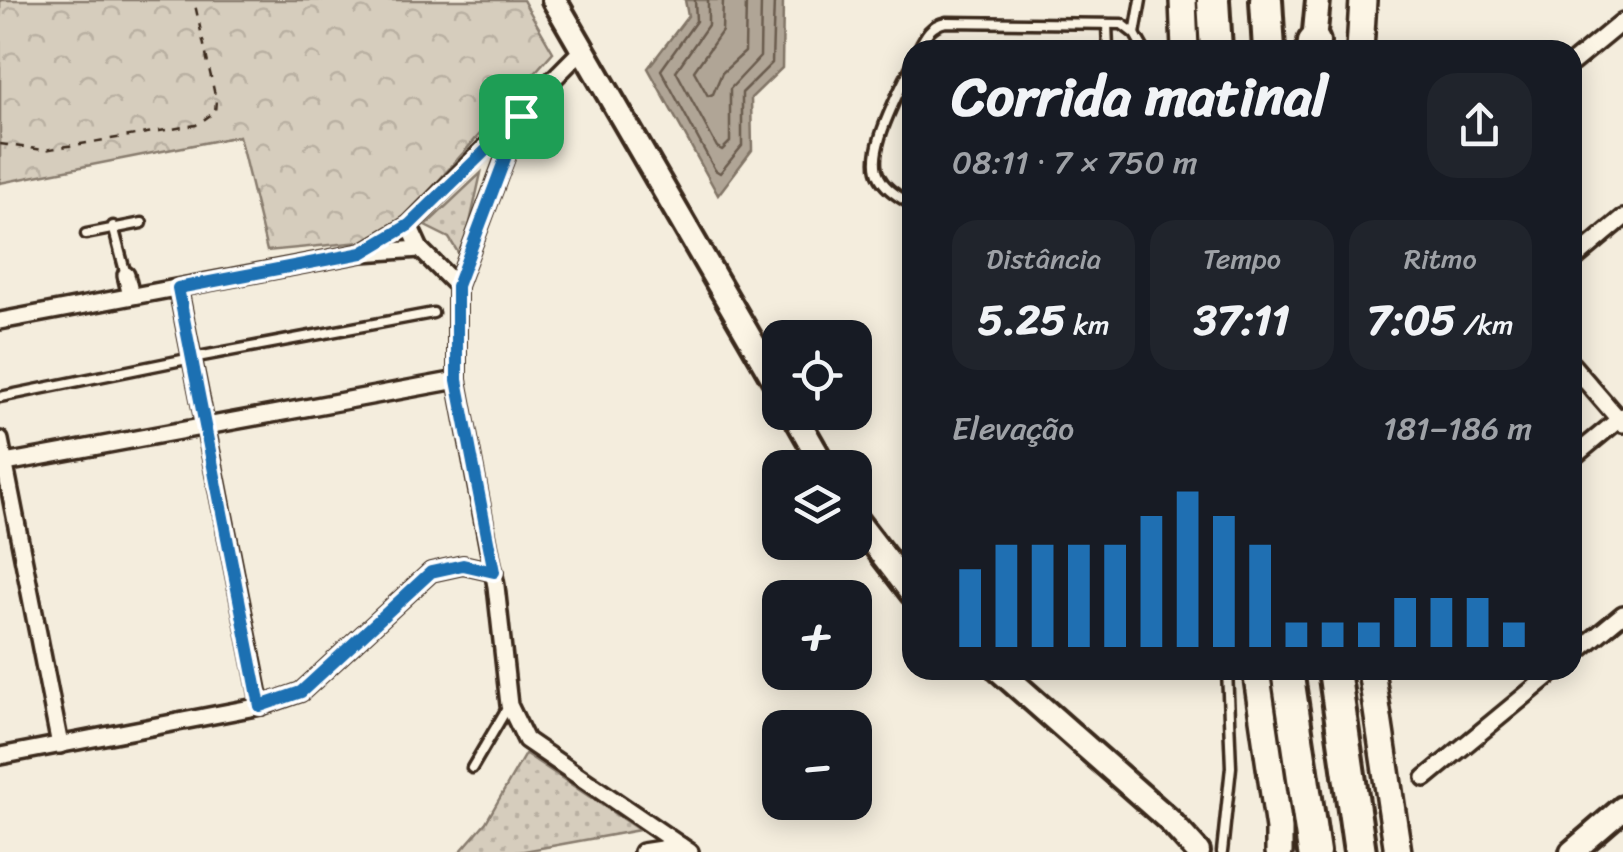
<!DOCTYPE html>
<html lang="pt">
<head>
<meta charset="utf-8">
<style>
  body { margin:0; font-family:Sriracha,sans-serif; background:#20242c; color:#f1f3f6; height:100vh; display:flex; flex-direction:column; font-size:38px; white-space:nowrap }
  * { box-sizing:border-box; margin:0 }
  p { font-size:32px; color:#9ea1a6 }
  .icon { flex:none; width:55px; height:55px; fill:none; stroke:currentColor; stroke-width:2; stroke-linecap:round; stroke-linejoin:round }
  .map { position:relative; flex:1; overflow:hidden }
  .panel { position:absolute; left:902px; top:40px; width:680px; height:640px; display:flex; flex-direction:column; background:#171b24; border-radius:30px; box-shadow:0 5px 25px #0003 }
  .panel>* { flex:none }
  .buttons { position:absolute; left:762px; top:320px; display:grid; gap:20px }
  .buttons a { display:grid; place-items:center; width:110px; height:110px; border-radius:20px; background:#171b24; box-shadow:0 5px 25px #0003; font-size:50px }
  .pin { position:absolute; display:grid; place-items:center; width:85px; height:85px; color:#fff; margin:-42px; border-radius:20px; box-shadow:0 5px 15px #0006 }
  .round { display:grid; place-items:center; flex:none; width:105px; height:105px; border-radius:30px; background:#20242c }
  .summary { display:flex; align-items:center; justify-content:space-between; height:170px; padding:0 50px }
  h1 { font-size:55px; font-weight:700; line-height:75px }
  .metrics { display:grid; grid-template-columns:repeat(3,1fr); gap:15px; height:170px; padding:10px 50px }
  .metrics div { display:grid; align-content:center; border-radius:25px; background:#20242c; text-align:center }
  .metrics b { font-size:42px; font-weight:700 }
  .metrics small { font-size:28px; font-weight:400 }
  .metrics p { font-size:28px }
  .chart { height:280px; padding:20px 50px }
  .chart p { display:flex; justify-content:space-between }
  .chart svg { width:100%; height:180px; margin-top:10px; stroke:#1f6fb2; stroke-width:6 }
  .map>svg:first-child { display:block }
  .forest { fill:url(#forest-crowns); stroke:#887c6e; stroke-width:2.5 }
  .park { fill:url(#park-dots); stroke:#887c6e; stroke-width:2.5 }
  .water { fill:#b0a596; stroke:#817466; stroke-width:2.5 }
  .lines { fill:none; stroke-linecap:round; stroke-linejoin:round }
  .shore { stroke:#6a5b4e; stroke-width:2.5 }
  .lane-casing { stroke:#3b2a1e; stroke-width:15 }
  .street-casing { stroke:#3b2a1e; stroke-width:22 }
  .secondary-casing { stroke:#3b2a1e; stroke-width:30 }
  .primary-casing { stroke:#3b2a1e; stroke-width:32 }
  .highway-casing { stroke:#3b2a1e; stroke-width:38 }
  .path { stroke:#3b2a1e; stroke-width:2.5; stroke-dasharray:8 8; stroke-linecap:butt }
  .lane { stroke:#fcf5e5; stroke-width:8 }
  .street { stroke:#fcf5e5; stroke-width:15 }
  .secondary { stroke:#fcf5e5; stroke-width:22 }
  .primary { stroke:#fcf5e5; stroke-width:25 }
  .highway { stroke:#fcf5e5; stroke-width:30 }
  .route-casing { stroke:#fff; stroke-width:20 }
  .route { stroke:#1f6fb2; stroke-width:12 }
</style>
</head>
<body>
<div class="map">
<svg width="1623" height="852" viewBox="0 0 1623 852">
  <defs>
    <pattern id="forest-crowns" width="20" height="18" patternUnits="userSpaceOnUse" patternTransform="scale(2.5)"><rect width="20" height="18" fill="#d6cdbd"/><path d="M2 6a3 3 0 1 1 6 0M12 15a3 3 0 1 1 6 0" fill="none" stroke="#b9b0a2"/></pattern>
    <pattern id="park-dots" width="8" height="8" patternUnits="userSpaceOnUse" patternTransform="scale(2.5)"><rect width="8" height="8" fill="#d6cdbd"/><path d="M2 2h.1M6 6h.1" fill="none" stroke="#b9b0a2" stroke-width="1.8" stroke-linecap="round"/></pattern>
  </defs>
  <rect width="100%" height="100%" fill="#f4eddd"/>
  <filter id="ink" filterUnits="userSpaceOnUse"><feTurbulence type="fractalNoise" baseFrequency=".01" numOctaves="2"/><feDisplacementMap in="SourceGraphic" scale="20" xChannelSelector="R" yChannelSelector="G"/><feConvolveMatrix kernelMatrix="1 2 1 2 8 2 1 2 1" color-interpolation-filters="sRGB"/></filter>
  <g filter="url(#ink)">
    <!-- forest -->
    <polygon class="forest" points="0,0 523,0 553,52 408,215 361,242 267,251 239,136 0,183"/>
    <!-- park -->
    <g class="park">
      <polygon points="481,173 462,259 449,238 425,226"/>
      <polygon points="525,754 526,754 639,830 519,852 460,852 486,822"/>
    </g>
    <!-- water -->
    <polygon class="water" points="685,0 783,0 782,68 751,98 752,150 718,195 648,68 688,16"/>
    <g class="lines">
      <!-- shore -->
      <g class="shore">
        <polyline points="695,0 696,21 661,70 715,170 720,173 742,146 742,93 772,63 774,0"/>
        <polyline points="708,0 708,25 676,71 717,147 722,150 730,142 730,89 760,57 761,0"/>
        <polyline points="723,0 722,31 694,71 708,96 713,94 722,73 745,52 746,0"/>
      </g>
      <defs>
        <g id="lane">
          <polyline points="1107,24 1108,50"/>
          <polyline points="1135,34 1141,0"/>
          <path d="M918 50C925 36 930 25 946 22L1122 24 1135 34 1144 50"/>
          <path d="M912 64C901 89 867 148 878 174 884 189 900 197 912 205"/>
          <polyline points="113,226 126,275"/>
          <polyline points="86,234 142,223"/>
          <polyline points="0,397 192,358 433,313"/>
          <polyline points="472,768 509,705"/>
          <polyline points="1222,852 1231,767 1227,670"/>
        </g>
        <g id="street">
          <polyline points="1572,63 1623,21"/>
          <polyline points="521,115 457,286 457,380 496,586 509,705 526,740 681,846"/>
          <polyline points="409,225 420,249 457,286"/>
          <polyline points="367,250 409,225 583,49"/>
          <polyline points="1572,261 1623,218"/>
          <polyline points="126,275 131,296"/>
          <polyline points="178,288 261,706"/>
          <polyline points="0,321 362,253 420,249"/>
          <polyline points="1572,365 1623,424"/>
          <polyline points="0,440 60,745"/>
          <polyline points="1572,458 1623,416"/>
          <polyline points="0,464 457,380"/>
          <polyline points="1572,656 1623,614"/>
          <polyline points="0,756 261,706 301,692 431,572 463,565 494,572"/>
          <polyline points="1425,778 1556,670"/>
          <polyline points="642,852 681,846 690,852"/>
        </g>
        <g id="secondary">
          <polyline points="554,0 780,390"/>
          <polyline points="1314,42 1318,0"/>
          <polyline points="793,412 825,468"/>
          <polyline points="855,519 912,593"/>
          <polyline points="999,670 1169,820 1198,852"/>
          <polyline points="1572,852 1623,808"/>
        </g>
        <g id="primary">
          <polyline points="1183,0 1185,50"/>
          <polyline points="1360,50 1363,0"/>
          <polyline points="1256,670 1279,829 1279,852"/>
          <polyline points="1371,670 1398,852"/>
        </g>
        <g id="highway">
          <polyline points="1213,0 1216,50"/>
          <polyline points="1266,0 1269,50"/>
          <polyline points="1313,50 1314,42"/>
          <polyline points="1287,670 1314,852"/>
          <polyline points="1334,670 1360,852"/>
        </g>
      </defs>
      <!-- lane casing -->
      <use href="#lane" class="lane-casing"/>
      <!-- street casing -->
      <use href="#street" class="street-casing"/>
      <!-- secondary casing -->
      <use href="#secondary" class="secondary-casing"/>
      <!-- primary casing -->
      <use href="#primary" class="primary-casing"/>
      <!-- highway casing -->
      <use href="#highway" class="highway-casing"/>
      <!-- path -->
      <polyline class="path" points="0,144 44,150 196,125 215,112 216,100 194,0"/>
      <!-- lane -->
      <use href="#lane" class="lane"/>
      <!-- street -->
      <use href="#street" class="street"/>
      <!-- secondary -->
      <use href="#secondary" class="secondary"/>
      <!-- primary -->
      <use href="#primary" class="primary"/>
      <!-- highway -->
      <use href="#highway" class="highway"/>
    </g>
  </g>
  <g class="lines" filter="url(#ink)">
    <defs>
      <polygon id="route" points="521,116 457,286 457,380 494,572 463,565 431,572 301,692 260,706 178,288 362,253 409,225"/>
    </defs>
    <!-- route casing -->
    <use href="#route" class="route-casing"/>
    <!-- route -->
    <use href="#route" class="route"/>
  </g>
</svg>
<div class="buttons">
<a><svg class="icon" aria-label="locate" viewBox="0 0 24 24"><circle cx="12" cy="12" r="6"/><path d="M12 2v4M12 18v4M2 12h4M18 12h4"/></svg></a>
<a><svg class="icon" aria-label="layers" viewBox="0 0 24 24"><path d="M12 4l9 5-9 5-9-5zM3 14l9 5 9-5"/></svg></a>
<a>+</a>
<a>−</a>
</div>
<div class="pin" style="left:521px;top:116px;background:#1e9e55"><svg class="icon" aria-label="arrive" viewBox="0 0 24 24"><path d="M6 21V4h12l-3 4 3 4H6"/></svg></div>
<section class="panel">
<div class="summary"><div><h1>Corrida matinal</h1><p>08:11 · 7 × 750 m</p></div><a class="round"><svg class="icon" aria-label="share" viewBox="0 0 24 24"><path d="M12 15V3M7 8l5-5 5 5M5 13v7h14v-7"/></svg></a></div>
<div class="metrics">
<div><p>Distância</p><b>5.25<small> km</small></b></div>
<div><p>Tempo</p><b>37:11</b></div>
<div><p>Ritmo</p><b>7:05<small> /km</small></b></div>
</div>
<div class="chart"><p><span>Elevação</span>181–186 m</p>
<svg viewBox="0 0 160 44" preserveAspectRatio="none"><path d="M5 44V25M15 44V19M25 44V19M35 44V19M45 44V19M55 44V12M65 44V6M75 44V12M85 44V19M95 44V38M105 44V38M115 44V38M125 44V32M135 44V32M145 44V32M155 44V38"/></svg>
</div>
</section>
</div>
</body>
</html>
